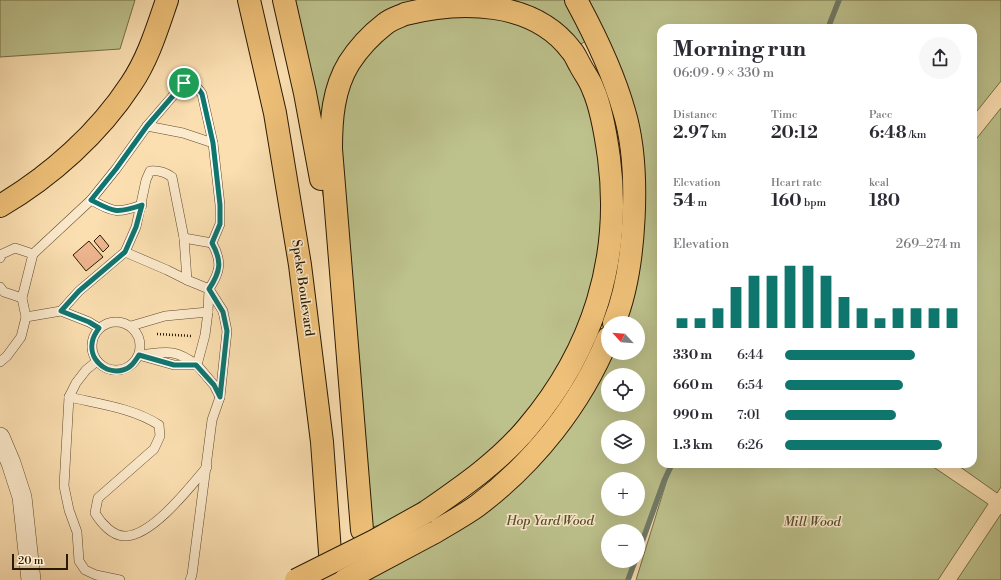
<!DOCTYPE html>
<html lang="en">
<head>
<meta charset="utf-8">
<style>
  body { margin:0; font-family:"Libre Bodoni",serif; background:#f7f7f7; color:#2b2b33; height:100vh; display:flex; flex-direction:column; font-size:15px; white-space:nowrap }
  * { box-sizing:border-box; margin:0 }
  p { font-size:13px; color:#7c7c81 }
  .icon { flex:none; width:22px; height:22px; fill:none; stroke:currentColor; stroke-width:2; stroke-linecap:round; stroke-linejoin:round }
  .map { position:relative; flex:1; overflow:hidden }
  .drawer { position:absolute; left:657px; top:24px; width:320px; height:444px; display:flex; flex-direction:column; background:#fff; border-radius:12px; box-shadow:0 4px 16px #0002 }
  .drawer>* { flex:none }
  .needle { width:26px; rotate:296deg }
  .buttons { position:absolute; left:601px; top:316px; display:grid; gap:8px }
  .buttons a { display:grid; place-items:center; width:44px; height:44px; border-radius:50%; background:#fff; box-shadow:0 4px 16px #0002; font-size:20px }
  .scale { position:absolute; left:12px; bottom:10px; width:56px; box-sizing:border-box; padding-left:4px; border:2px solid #2a1901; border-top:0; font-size:11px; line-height:14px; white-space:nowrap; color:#2a1901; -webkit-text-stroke:3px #fceacc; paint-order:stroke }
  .pin { position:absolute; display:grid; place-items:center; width:34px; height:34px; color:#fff; margin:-17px; border:2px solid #fff; border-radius:50%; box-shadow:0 1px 4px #0007 }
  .round { display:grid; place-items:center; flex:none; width:42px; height:42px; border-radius:21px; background:#f7f7f7 }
  .head { display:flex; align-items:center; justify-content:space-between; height:68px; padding:0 16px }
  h1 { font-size:22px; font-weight:700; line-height:30px }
  .stats { display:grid; grid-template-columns:repeat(3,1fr); gap:6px; height:68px; padding:4px 16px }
  .stats div { display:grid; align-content:center }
  .stats b { font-size:17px; font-weight:700 }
  .stats small { font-size:11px; font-weight:400 }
  .stats p { font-size:11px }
  .chart { height:112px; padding:8px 16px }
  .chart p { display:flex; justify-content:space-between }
  .chart svg { width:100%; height:72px; margin-top:4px; stroke:#0f766e; stroke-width:6 }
  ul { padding:0 16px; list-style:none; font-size:13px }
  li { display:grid; grid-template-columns:64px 48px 1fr; align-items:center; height:30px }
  li i { height:10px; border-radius:5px; background:#0f766e }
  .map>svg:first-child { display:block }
  .green { fill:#bdc28d; stroke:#746e47; fill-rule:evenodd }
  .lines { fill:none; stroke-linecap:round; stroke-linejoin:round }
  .stream { stroke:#707b68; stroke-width:5.5 }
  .building { fill:#efb690; stroke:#2a1901 }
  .service-casing { stroke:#5e4a2d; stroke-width:10 }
  .minor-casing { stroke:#5e4a2d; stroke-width:20 }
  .trunk-casing { stroke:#2a1901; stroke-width:24 }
  .path { stroke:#2a1901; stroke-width:2.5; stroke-dasharray:1 2; stroke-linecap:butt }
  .service { stroke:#fceacc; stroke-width:9 }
  .minor { stroke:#fceacc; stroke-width:19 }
  .trunk { stroke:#eec078; stroke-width:22 }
  .trunk-bridge-casing { stroke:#2a1901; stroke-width:24; stroke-linecap:butt }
  .trunk-bridge { stroke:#eec078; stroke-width:22 }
  .route-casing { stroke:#fff; stroke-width:8 }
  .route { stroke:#0f766e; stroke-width:5 }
  .labels { text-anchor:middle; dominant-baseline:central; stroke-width:3; stroke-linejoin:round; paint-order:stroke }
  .street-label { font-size:13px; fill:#2a1901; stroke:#fceacc }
  .park-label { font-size:13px; font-style:italic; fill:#564c2b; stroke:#fceacc }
</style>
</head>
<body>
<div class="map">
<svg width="1001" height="580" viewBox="0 0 1001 580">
  <rect width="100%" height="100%" fill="#fbdfb1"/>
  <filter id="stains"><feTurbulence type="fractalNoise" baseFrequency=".005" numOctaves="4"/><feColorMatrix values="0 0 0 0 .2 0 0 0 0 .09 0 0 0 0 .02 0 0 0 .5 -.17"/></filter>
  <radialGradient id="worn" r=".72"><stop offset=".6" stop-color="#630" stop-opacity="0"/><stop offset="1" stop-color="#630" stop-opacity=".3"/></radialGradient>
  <!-- green -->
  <g class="green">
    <polygon points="0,0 135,0 120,49 0,57"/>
    <path d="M284 0H1001V81L973 116V28H661V464H929L988 504 938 580H636L670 470 638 553V531H608V561H635L628 580H371V566L476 506 608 353H638V323H614L634 195 595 35 572 50 594 89 612 230 552 397 426 512 362 530 325 206 305 93ZM608 375H638V405H608ZM608 427H638V457H608ZM608 479H638V509H608Z"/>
    <polygon points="1001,108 1001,487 997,493 956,464 973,464 973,143"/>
    <polygon points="1001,514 1001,580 957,580"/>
  </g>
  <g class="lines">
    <!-- stream -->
    <g class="stream">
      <polyline points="828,28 839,0"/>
      <polyline points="638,553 664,481 672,464"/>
      <polyline points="628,580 635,561"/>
    </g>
  </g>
  <!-- building -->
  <g class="building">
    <polygon points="100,235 109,246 103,252 94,241"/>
    <polygon points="89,241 103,257 86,271 73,255"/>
  </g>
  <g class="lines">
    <defs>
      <g id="service">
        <polyline points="147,126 183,133 213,143"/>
        <path d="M91 200C114 212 116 214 142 205"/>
        <polyline points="184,238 212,243"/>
        <polyline points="125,252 167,270 187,280"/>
        <polyline points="0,258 2,254 15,248 33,254"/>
        <polyline points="0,287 4,292 22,298"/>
        <path d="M61 311 79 291 125 252 136 227 146 180 150 171C159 170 165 172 172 177L184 238 187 280 209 289 208 312 165 316 131 326"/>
        <polyline points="26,317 61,311 89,322 99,328"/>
        <circle cx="116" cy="346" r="24"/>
        <path d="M139 355C167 352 173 348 197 365L205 335 208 312"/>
        <polyline points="142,356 174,365 197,365 214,385 220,397"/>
        <polyline points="97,361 86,370 76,383 69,397 64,486 69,510 77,532 79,561 85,570 96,575 120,580"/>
        <path d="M0 362 7 356 21 337 26 317 22 298 33 254 91 200 116 169 147 126 184 83C193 85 197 86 202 94L213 143 220 205V224L212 243C222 261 221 271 209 289L223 311 227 331 220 397 212 420 192 575 190 580"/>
        <path d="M69 397C99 404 133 408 159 425L160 436 154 449 98 498 95 513C101 523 113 537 126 536 153 535 190 487 207 467"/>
      </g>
      <polyline id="minor" points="0,437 11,463 22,497 31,580"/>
      <g id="trunk">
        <polyline points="249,0 275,113 300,265 322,442 332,580"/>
        <polyline points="284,0 305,93 321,179"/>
        <path d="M576 0C595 35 613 72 624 111 641 167 636 269 614 323"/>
        <path d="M0 206C51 176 99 133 131 84 148 59 157 29 167 0"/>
        <path d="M362 530 331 149C331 120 333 89 349 63 358 49 372 34 385 24 391 19 399 17 405 14 460 0 533 0 571 50 575 54 577 60 580 65 584 73 590 80 593 89 602 109 606 136 609 158 622 258 593 350 528 427 500 461 462 487 426 512"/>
        <path d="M433 533C448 524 463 516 477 506 534 463 581 404 608 338"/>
      </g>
    </defs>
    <!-- service casing -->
    <use href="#service" class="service-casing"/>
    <!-- minor casing -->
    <use href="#minor" class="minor-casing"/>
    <!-- trunk casing -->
    <use href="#trunk" class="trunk-casing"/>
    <!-- path -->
    <polyline class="path" points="157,334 192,336"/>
    <!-- service -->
    <use href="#service" class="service"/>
    <!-- minor -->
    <use href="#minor" class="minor"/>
    <!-- trunk -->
    <use href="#trunk" class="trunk"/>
    <defs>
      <g id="trunk-bridge">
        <polyline points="296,580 374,541 426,512"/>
        <polyline points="345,580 433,533"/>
      </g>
    </defs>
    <!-- trunk-bridge casing -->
    <use href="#trunk-bridge" class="trunk-bridge-casing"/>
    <!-- trunk-bridge -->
    <use href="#trunk-bridge" class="trunk-bridge"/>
  </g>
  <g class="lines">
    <defs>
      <path id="route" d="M184 83C193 85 197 86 202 94L213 143 220 205V224L212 243C222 261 221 271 209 289L223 312 227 331 220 397 214 385 196 365H174L139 355C135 361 131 368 123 370 105 375 87 358 93 339 94 335 97 331 99 328L89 322 61 311 79 291 125 252 136 227 142 205C116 214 114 212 91 200L116 169 147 126Z"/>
    </defs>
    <!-- route casing -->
    <use href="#route" class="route-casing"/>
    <!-- route -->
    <use href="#route" class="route"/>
  </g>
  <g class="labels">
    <!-- street labels -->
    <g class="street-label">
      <text transform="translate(303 288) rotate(82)">Speke Boulevard</text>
    </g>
    <!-- park labels -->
    <g class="park-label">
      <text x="550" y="521">Hop Yard Wood</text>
      <text x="812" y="522">Mill Wood</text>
    </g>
  </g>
  <rect width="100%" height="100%" filter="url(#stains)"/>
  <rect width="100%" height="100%" fill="url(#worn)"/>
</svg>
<div class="buttons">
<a><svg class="needle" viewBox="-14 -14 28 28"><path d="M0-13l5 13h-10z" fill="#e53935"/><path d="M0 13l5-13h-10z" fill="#7c7c81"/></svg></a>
<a><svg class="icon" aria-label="locate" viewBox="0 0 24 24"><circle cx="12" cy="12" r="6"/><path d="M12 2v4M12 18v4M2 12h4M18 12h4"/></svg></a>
<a><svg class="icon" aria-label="layers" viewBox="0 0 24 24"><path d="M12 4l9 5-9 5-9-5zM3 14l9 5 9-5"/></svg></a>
<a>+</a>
<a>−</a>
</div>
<div class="scale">20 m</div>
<div class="pin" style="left:184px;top:83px;background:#1e9e55"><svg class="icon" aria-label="arrive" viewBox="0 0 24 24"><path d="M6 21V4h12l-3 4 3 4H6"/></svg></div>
<section class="drawer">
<div class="head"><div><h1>Morning run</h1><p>06:09 · 9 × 330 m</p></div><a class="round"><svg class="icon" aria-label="share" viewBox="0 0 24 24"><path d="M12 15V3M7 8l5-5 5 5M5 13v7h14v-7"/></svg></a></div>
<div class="stats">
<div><p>Distance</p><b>2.97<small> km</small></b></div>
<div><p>Time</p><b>20:12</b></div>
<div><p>Pace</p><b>6:48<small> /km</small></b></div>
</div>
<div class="stats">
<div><p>Elevation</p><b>54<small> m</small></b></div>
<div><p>Heart rate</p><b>160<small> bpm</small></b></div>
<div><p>kcal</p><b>180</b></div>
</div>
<div class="chart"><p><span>Elevation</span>269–274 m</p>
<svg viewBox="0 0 160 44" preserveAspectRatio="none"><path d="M5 44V38M15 44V38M25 44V32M35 44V19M45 44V12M55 44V12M65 44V6M75 44V6M85 44V12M95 44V25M105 44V32M115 44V38M125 44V32M135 44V32M145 44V32M155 44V32"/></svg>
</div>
<ul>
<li><b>330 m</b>6:44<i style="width:74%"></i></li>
<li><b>660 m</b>6:54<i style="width:67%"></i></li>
<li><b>990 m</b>7:01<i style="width:63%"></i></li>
<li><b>1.3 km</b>6:26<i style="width:89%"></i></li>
</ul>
</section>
</div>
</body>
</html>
